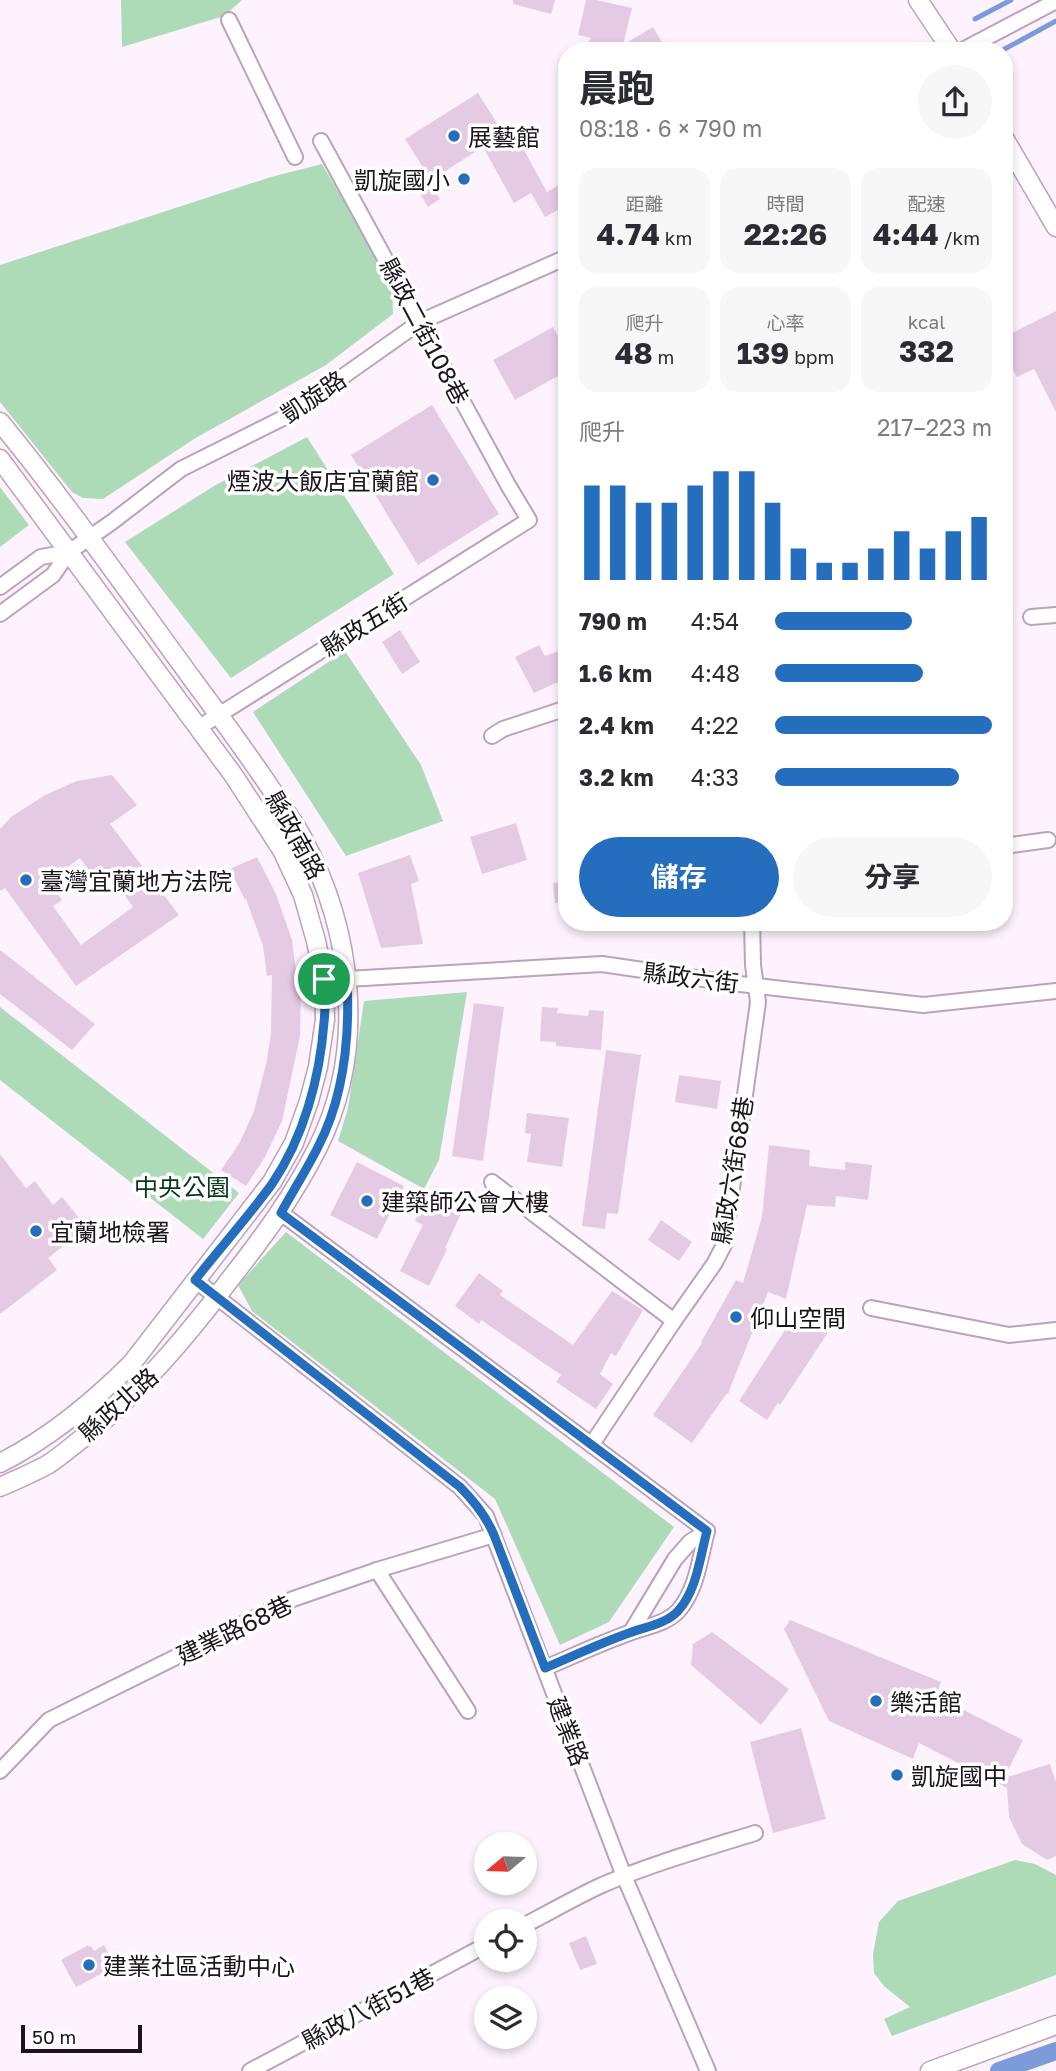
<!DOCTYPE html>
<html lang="zh-TW">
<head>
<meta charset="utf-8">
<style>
  body { margin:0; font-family:"Golos Text","Noto Sans TC",sans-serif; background:#f7f7f7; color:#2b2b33; height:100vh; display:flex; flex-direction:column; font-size:26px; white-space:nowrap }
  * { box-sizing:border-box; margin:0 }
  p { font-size:23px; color:#7c7c81 }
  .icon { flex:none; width:38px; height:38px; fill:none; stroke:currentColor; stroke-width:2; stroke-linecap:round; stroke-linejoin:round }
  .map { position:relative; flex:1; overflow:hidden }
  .panel { position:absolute; left:558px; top:42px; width:455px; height:889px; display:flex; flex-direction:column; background:#fff; border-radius:28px; box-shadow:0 4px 10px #0003 }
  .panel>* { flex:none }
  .needle { width:46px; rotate:251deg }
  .fabs { position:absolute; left:474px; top:1832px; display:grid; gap:14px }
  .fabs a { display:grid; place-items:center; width:63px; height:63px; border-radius:50%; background:#fff; box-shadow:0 4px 10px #0003; font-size:35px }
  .scale { position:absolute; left:21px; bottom:18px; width:121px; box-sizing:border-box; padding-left:7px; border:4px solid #1c131c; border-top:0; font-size:19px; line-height:24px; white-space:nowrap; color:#1c131c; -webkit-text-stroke:5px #fff; paint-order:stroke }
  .pin { position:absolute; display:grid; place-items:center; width:60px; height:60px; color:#fff; margin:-30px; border:4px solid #fff; border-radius:50%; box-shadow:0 2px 7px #0007 }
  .round { display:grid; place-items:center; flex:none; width:74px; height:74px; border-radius:37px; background:#f7f7f7 }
  .head { display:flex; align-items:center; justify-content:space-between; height:119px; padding:0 21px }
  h1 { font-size:38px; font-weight:700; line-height:52px }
  .stats { display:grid; grid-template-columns:repeat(3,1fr); gap:10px; height:119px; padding:7px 21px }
  .stats div { display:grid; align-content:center; border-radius:18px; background:#f7f7f7; text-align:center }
  .stats b { font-size:30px; font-weight:700 }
  .stats small { font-size:19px; font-weight:400 }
  .stats p { font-size:19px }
  .chart { height:196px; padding:14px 21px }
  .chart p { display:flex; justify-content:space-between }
  .chart svg { width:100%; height:126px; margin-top:7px; stroke:#256dbd; stroke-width:6 }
  .button { display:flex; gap:14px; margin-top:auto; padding:14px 21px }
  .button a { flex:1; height:80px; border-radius:42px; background:#256dbd; color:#fff; font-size:28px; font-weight:700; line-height:80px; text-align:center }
  .button a+a { background:#f7f7f7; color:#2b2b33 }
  ul { padding:0 21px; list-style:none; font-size:23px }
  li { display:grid; grid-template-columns:112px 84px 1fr; align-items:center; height:52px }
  li i { height:18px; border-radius:9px; background:#256dbd }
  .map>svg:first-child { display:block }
  .green { fill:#addbb7 }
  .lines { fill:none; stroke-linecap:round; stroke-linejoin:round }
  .stream { stroke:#7c9bd9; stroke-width:5 }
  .canal { stroke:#7c9bd9; stroke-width:18 }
  .building { fill:#e5cae4; fill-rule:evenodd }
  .minor-casing { stroke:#bca2bb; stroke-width:18 }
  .tertiary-casing { stroke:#bca2bb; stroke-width:21 }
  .minor { stroke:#fff; stroke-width:14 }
  .tertiary { stroke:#fff; stroke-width:18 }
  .route-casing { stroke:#fff; stroke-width:14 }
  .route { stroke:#256dbd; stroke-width:9 }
  .poi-dot { fill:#256dbd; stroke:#fff; stroke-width:2.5 }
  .labels { text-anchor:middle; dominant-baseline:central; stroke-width:7; stroke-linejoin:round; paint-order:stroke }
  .poi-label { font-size:24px; fill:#1c131c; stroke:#fff; text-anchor:start }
  .street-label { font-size:24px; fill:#1c131c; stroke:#fff }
  .park-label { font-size:24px; fill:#043919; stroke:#fff }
</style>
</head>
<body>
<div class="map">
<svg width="1056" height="2071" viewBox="0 0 1056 2071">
  <rect width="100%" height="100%" fill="#fdf2fd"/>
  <!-- green -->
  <g class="green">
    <polygon points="121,0 242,0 224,16 122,47"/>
    <polygon points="322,164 392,283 393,314 326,365 194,439 103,499 83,498 72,492 0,402 0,265 271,177"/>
    <polygon points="307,437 394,574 231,678 125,542 214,486"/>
    <polygon points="0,487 29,525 0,547"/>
    <polygon points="345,651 421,765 443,821 346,856 253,712"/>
    <polygon points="467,992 439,1160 424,1189 338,1141 348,1108 364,1001"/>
    <polygon points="0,1007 239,1193 203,1239 0,1080"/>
    <polygon points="286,1232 674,1527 609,1622 560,1645 495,1499 252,1311 238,1285"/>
    <polygon points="1015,1860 1035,1864 1056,1875 1056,1975 892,2036 884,2019 910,2007 884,1986 874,1973 873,1954 879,1922 898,1901"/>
  </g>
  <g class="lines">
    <!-- stream -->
    <g class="stream">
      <polyline points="975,19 1011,0"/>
      <polyline points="1001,51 1056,21"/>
    </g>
    <!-- canal -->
    <polyline class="canal" points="999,2071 1056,2051"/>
  </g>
  <!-- building -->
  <g class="building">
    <polygon points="513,0 555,0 551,14 513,4"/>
    <polygon points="586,0 596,0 632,8 623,45 653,27 667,51 581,51 591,38 578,35"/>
    <polygon points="478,93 510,144 518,139 547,192 567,180 567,205 545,217 531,193 514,203 483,147 431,180 405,139"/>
    <polygon points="426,178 440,199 428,207 415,186"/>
    <polygon points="1056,311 1056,412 1034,369 1017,377 1004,353 1004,337"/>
    <polygon points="553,327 567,352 567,371 515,400 493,360"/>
    <polygon points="432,405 499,514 418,565 351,455"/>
    <polygon points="400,630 420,662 402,674 382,642"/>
    <polygon points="539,645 545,656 567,648 567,678 534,693 515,657"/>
    <path d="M112 775 137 805 110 824 179 915 76 986 5 888 0 891V829L11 817 45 795 77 781ZM80 858 95 878 106 870 133 907 81 945 53 906 62 900 49 881Z"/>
    <polygon points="516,823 527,860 482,874 470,837"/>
    <polygon points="410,855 419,881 411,884 423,944 381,948 358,873"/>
    <polygon points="257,857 276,894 292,940 298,988 301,988 300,1036 282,1121 265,1157 246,1186 221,1170 240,1142 254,1111 267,1060 271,1033 272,975 267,976 263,946 246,899 245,900 230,869"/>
    <polygon points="567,882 567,902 555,903 553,883"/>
    <polygon points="0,950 95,1024 72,1050 0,994"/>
    <polygon points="474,1003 504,1007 483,1161 452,1156"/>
    <polygon points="542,1007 558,1008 557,1013 588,1016 589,1010 604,1011 601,1050 556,1046 556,1042 540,1041"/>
    <polygon points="606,1050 641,1055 618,1214 607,1213 605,1229 582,1226"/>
    <polygon points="679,1075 721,1081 717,1109 675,1102"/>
    <polygon points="527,1113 569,1118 562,1167 527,1162 531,1134 525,1133"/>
    <polygon points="769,1145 810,1150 809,1166 845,1170 845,1162 872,1165 868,1200 836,1196 835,1207 807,1205 786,1299 768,1292 728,1394 727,1393 692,1443 653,1415 702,1343 701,1342 736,1280 743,1283 762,1217"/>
    <polygon points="0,1154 26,1188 35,1181 53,1205 62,1197 79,1218 69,1226 76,1236 48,1258 57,1270 0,1314"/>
    <polygon points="357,1162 404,1186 377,1239 330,1215"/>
    <polygon points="430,1188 465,1205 445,1248 447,1249 429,1286 400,1271 423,1225 415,1221"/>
    <polygon points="661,1220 692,1242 679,1261 648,1240"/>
    <polygon points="479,1273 503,1291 500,1295 573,1345 612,1291 643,1310 616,1356 611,1353 600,1374 613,1384 596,1409 556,1382 561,1375 481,1320 479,1324 455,1306"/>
    <polygon points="798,1310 829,1331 780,1405 778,1403 767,1420 739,1401"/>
    <polygon points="790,1620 941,1682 936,1696 1023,1740 1004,1778 1050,1764 1056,1782 1056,1856 1047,1860 1022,1844 1009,1817 1007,1788 919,1743 913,1759 829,1721 784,1629"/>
    <polygon points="712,1632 789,1689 761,1725 691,1665 693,1644"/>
    <polygon points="801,1728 826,1819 773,1833 750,1742"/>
    <polygon points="586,1936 597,1964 580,1970 569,1943"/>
    <polygon points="88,1945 89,1947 91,1946 94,1951 104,1945 118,1971 103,1979 101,1974 76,1987 61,1960"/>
  </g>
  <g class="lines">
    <defs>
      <g id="minor">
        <polyline points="229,20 295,157"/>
        <polyline points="961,51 1056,1"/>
        <polyline points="0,587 41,557 69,552"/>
        <polyline points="0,614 53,575 69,552 112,522 181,469 287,416 420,322 567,257"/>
        <polyline points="1031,617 1056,615"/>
        <polyline points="198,728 529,520 508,485 321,141"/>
        <polyline points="492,736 503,729 567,708"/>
        <polyline points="1004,846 1048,840"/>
        <polyline points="324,979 347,979 602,964 731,983 923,1005 1056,991"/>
        <polyline points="492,1182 674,1321"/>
        <polyline points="281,1213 707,1531"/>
        <polyline points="195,1280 460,1487 486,1516 624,1876 708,2071"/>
        <polyline points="871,1308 1009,1335 1056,1330"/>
        <polyline points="592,1444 674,1321 714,1264 724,1245 758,1002 753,965 752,922"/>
        <polyline points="377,1570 468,1711"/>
        <polyline points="631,1632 675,1559 690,1542 707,1531"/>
        <path d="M545 1668C573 1656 601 1643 629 1633 645 1627 666 1624 678 1611 697 1590 700 1557 707 1531"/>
        <polyline points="0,1771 49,1720 293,1599 377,1570 494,1535"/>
        <path d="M525 1925C550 1912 576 1897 602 1885 651 1864 704 1849 755 1833"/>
        <polyline points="250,2071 486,1945"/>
      </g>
      <g id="tertiary">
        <polyline points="918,0 952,51"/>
        <polyline points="1004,138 1056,227"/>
        <path d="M0 422C68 505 130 594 193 680 222 719 251 758 277 798 285 811 295 824 302 837 353 931 367 1049 318 1147 294 1195 264 1236 231 1278 187 1336 141 1391 84 1437 72 1446 60 1457 47 1465 32 1473 16 1480 0 1487"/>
        <path d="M0 459 234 776 282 850 303 895 316 941 324 979 325 1020 318 1067 309 1101 294 1143 272 1182 132 1363C93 1402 50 1438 0 1463"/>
        <polyline points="930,2071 1056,2025"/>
      </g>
    </defs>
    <!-- minor casing -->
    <use href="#minor" class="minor-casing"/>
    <!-- tertiary casing -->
    <use href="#tertiary" class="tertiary-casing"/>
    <!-- minor -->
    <use href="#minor" class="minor"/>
    <!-- tertiary -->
    <use href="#tertiary" class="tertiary"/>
  </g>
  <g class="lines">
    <defs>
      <path id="route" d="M324 979H347C350 1036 345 1095 318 1147 307 1169 293 1191 281 1213L707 1531C700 1557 697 1590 678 1611 666 1624 645 1627 629 1633 601 1643 573 1656 545 1668L494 1535C486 1516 475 1502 460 1487L195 1280C220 1248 248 1217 272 1184 304 1137 320 1077 324 1022 326 1008 324 993 324 979Z"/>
    </defs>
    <!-- route casing -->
    <use href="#route" class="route-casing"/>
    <!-- route -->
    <use href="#route" class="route"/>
  </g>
  <!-- markers -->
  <g class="poi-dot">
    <circle cx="454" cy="136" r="7"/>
    <circle cx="464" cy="179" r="7"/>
    <circle cx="433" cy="480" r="7"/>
    <circle cx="26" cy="880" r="7"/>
    <circle cx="367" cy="1201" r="7"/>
    <circle cx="36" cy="1231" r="7"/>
    <circle cx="736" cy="1317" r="7"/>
    <circle cx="876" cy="1701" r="7"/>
    <circle cx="897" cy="1775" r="7"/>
    <circle cx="89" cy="1965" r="7"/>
  </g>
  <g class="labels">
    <!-- poi labels -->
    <g class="poi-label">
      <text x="468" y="136">展藝館</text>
      <text x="450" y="179" text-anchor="end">凱旋國小</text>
      <text x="419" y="480" text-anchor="end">煙波大飯店宜蘭館</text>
      <text x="40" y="880">臺灣宜蘭地方法院</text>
      <text x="381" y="1201">建築師公會大樓</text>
      <text x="50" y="1231">宜蘭地檢署</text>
      <text x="750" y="1317">仰山空間</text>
      <text x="890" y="1701">樂活館</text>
      <text x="911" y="1775">凱旋國中</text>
      <text x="103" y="1965">建業社區活動中心</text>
    </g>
    <!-- street labels -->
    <g class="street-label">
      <text transform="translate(425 331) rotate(62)">縣政二街108巷</text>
      <text transform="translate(313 396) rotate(-34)">凱旋路</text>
      <text transform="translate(364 624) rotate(-32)">縣政五街</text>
      <text transform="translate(296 835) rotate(61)">縣政南路</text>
      <text transform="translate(691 977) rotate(7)">縣政六街</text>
      <text transform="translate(732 1170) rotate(-81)">縣政六街68巷</text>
      <text transform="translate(118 1404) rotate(-42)">縣政北路</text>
      <text transform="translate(234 1629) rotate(-26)">建業路68巷</text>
      <text transform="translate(569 1731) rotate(69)">建業路</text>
      <text transform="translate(368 2008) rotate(-28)">縣政八街51巷</text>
    </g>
    <!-- park labels -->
    <g class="park-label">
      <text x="182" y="1186">中央公園</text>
    </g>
  </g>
</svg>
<div class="fabs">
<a><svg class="needle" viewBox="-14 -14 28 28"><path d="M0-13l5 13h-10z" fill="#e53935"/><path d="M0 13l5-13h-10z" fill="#7c7c81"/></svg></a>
<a><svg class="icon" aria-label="locate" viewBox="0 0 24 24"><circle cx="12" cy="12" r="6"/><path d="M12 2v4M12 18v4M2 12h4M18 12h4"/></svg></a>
<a><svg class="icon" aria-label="layers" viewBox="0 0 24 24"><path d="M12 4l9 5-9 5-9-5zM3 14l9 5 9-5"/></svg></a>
</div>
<div class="scale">50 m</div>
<div class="pin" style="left:324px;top:979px;background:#1e9e55"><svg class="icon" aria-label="arrive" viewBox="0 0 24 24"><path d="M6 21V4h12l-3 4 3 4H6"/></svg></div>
<section class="panel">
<div class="head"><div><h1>晨跑</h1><p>08:18 · 6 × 790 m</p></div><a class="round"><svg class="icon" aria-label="share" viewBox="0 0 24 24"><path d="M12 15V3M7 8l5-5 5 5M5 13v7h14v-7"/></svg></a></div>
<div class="stats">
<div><p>距離</p><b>4.74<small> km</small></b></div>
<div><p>時間</p><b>22:26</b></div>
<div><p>配速</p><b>4:44<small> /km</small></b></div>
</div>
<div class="stats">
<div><p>爬升</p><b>48<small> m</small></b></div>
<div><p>心率</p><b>139<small> bpm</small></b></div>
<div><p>kcal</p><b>332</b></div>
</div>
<div class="chart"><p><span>爬升</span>217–223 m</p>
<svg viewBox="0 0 160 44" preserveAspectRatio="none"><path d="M5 44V11M15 44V11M25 44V17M35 44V17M45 44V11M55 44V6M65 44V6M75 44V17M85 44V33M95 44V38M105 44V38M115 44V33M125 44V27M135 44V33M145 44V27M155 44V22"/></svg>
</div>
<ul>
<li><b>790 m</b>4:54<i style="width:63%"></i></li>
<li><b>1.6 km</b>4:48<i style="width:68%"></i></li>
<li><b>2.4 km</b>4:22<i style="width:100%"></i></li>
<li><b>3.2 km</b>4:33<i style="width:85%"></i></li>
</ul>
<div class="button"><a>儲存</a><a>分享</a></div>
</section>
</div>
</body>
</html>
